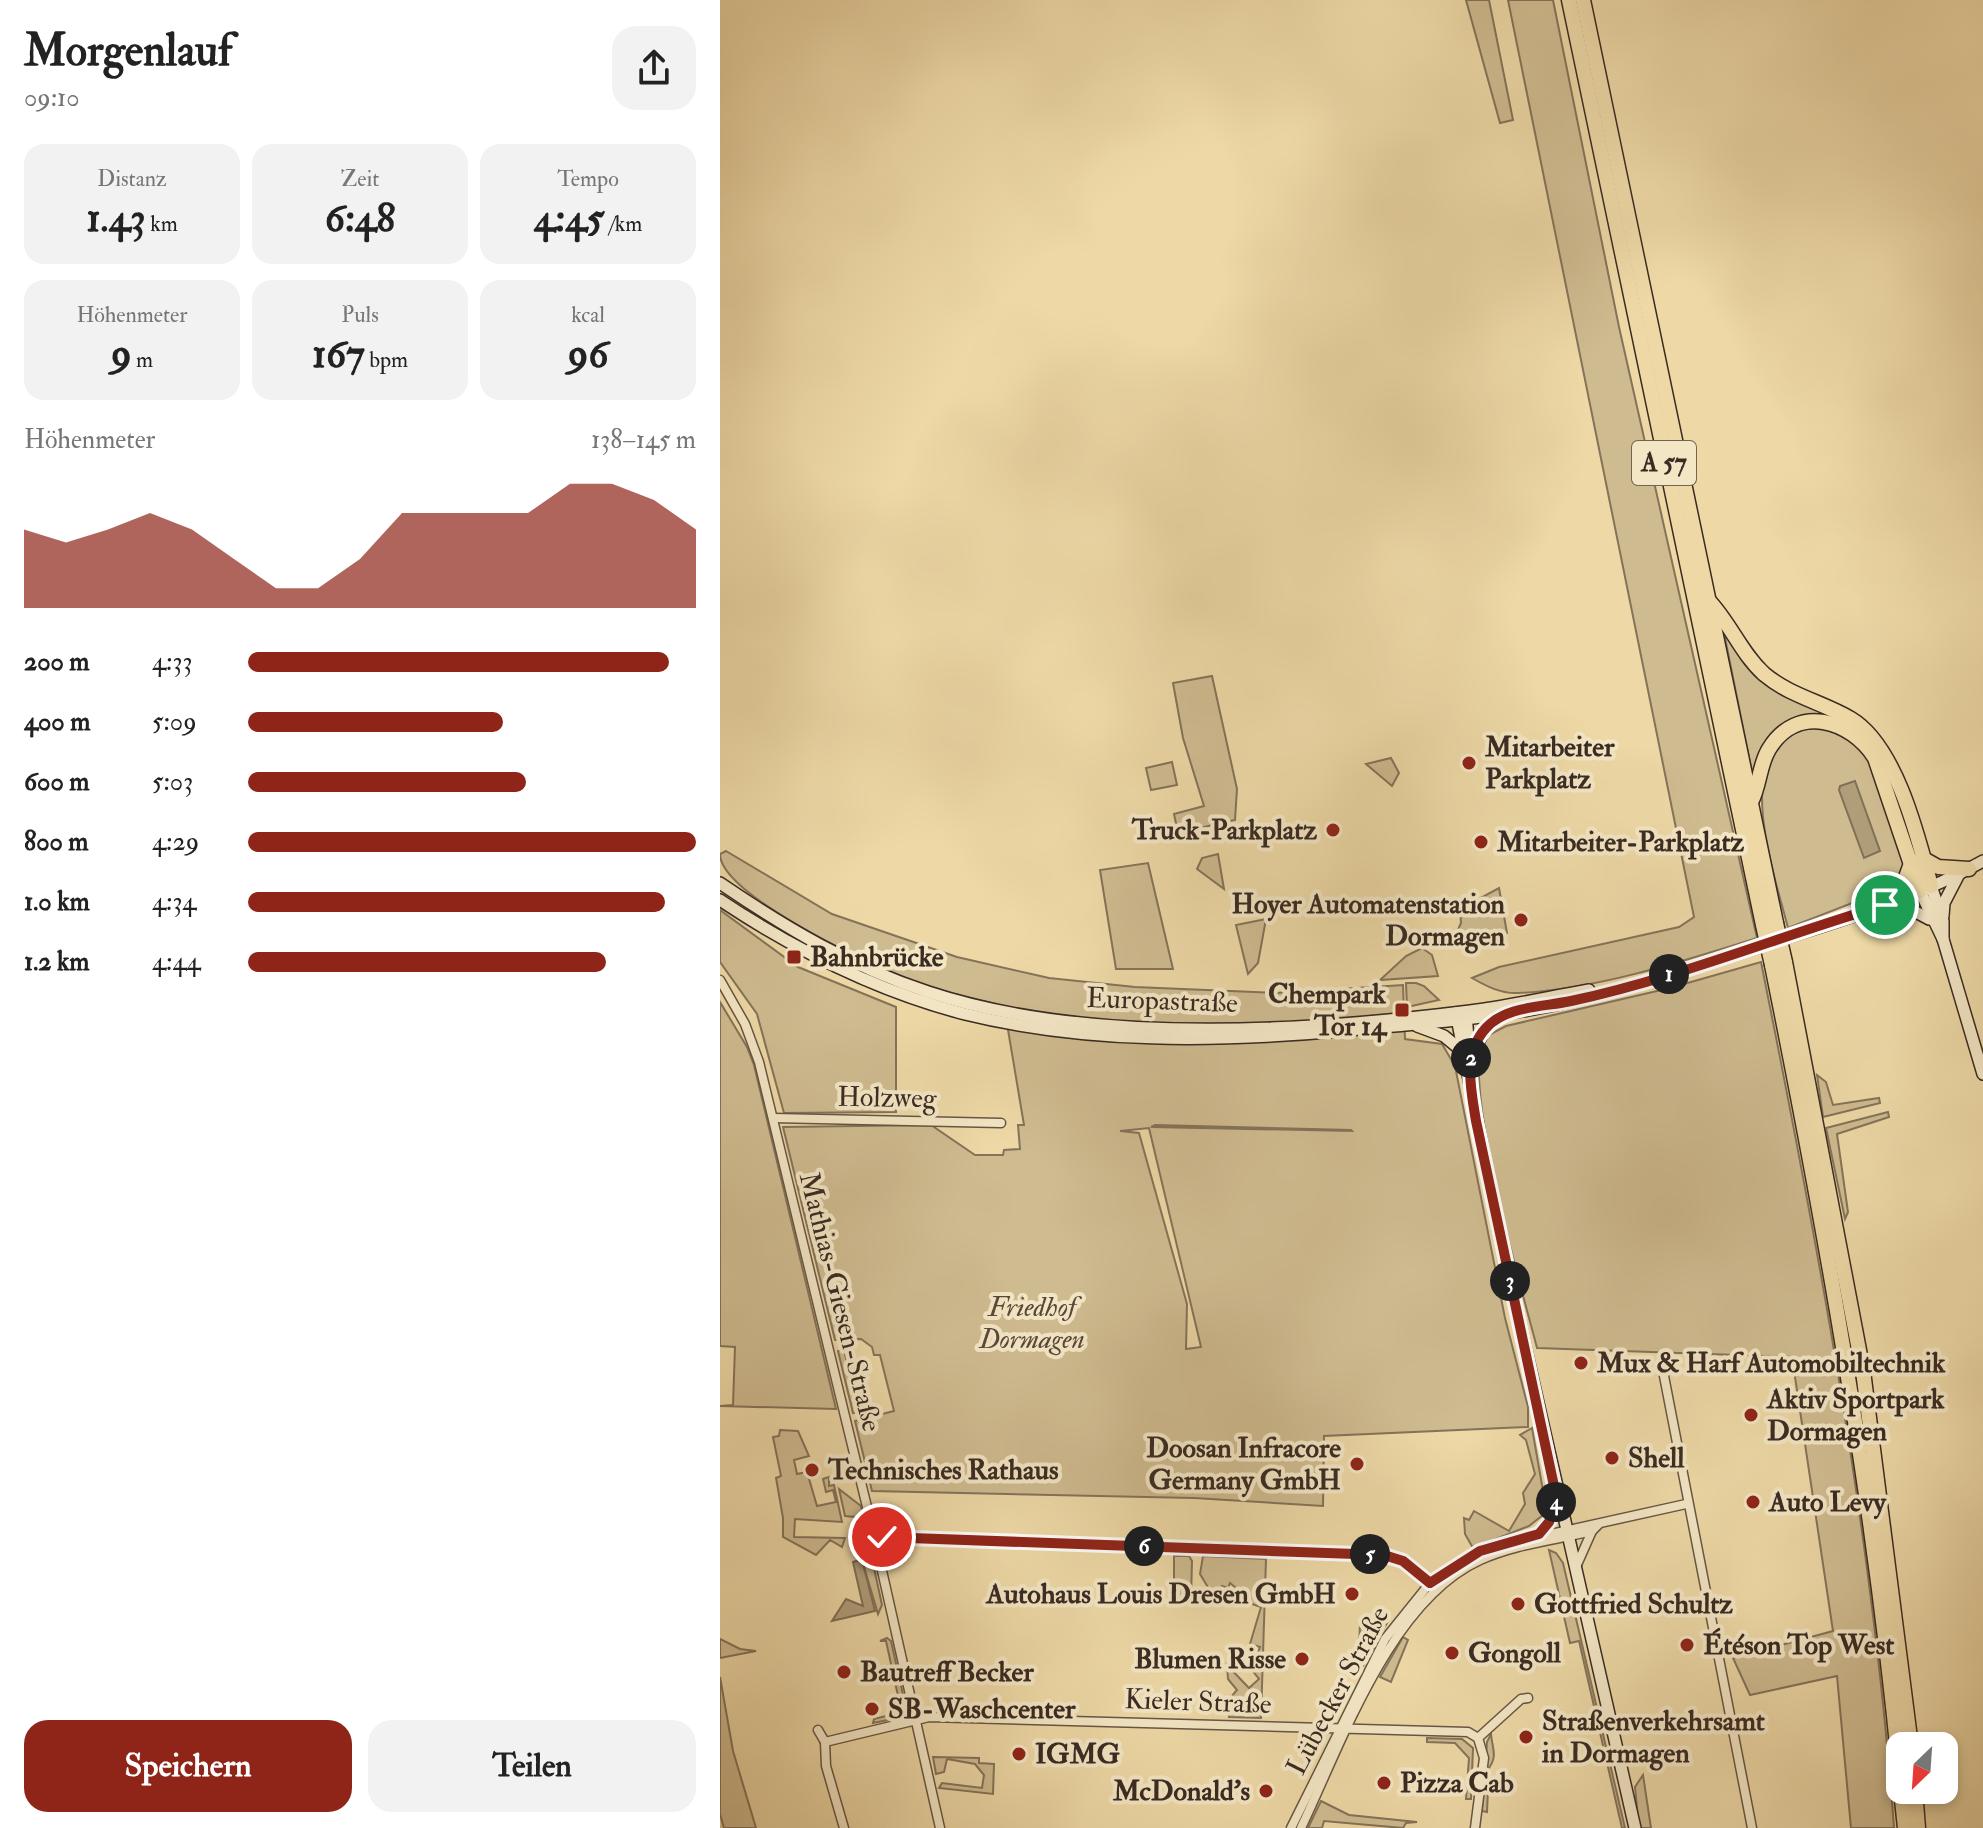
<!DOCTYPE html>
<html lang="de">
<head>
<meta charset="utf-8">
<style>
  body { margin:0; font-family:"IM FELL Double Pica",serif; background:#f2f2f2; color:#222; height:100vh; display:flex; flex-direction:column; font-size:30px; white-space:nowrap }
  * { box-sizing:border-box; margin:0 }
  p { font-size:26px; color:#767676 }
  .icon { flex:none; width:44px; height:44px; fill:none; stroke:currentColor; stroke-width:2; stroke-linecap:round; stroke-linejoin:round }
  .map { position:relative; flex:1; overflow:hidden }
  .details { display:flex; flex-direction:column; background:#fff; width:720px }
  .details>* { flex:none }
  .needle { width:52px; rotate:205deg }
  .buttons { position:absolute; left:1166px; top:1732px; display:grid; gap:16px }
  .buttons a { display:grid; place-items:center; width:72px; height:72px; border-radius:16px; background:#fff; box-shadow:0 4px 12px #0003; font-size:40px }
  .pin { position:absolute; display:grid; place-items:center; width:68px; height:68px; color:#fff; margin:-34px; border:4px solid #fff; border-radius:50%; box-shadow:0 2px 8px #0007 }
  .km { position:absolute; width:40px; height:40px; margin:-20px; border-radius:50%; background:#222; color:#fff; font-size:22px; line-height:40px; text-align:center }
  .round { display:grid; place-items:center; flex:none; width:84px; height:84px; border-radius:24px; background:#f2f2f2 }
  .overview { display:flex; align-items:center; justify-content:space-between; height:136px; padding:0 24px }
  h1 { font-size:44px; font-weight:700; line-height:60px }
  .stats { display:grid; grid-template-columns:repeat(3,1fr); gap:12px; height:136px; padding:8px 24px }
  .stats div { display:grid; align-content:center; border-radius:20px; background:#f2f2f2; text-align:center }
  .stats b { font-size:40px; font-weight:700 }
  .stats small { font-size:22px; font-weight:400 }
  .stats p { font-size:22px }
  .chart { height:224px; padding:16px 24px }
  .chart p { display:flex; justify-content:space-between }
  .chart svg { width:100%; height:144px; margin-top:8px; fill:#8f2418; opacity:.7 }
  .action { display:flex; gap:16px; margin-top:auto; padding:16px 24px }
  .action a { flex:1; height:92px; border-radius:24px; background:#8f2418; color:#fff; font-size:32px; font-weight:700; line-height:92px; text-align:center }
  .action a+a { background:#f2f2f2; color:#222 }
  ul { padding:0 24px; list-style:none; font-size:26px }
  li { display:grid; grid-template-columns:128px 96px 1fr; align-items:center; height:60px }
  li i { height:20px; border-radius:10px; background:#8f2418 }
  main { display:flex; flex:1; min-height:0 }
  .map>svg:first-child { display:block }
  .green { fill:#cfbb90; stroke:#84735a; stroke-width:2; fill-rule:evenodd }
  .water { fill:#b09d79; stroke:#816f57; stroke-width:2 }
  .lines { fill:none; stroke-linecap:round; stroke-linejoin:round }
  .street-casing { stroke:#675644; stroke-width:11 }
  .secondary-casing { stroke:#3a2b23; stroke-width:14 }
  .highway-casing { stroke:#3a2b23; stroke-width:17 }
  .street { stroke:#f3e6c5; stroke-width:8 }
  .secondary { stroke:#f3e6c5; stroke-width:11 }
  .highway { stroke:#edd8a6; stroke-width:14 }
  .highway-bridge-casing { stroke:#3a2b23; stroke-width:17; stroke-linecap:butt }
  .highway-bridge { stroke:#edd8a6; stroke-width:14 }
  .route-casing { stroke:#fff; stroke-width:16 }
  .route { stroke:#8f2418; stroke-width:10 }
  .poi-dot { fill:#8f2418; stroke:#f3e6c5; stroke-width:3 }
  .labels { text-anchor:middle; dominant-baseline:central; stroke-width:8; stroke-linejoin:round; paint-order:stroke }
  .shield { fill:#f3e6c5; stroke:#726354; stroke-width:2 }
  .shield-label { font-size:26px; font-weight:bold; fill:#3a2b23 }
  .poi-label { font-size:28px; font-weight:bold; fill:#3a2b23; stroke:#f3e6c5; text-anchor:start }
  .street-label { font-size:28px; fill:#3a2b23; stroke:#f3e6c5 }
  .park-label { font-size:28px; font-style:italic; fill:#584839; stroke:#f3e6c5 }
</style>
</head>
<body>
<main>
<section class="details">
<div class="overview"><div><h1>Morgenlauf</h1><p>09:10</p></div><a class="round"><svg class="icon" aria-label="share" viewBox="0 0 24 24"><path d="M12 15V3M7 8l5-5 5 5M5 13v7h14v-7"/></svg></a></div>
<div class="stats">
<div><p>Distanz</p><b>1.43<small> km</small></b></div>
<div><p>Zeit</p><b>6:48</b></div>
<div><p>Tempo</p><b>4:45<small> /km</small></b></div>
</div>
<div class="stats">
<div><p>Höhenmeter</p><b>9<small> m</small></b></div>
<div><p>Puls</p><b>167<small> bpm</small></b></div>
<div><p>kcal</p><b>96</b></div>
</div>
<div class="chart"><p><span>Höhenmeter</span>138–145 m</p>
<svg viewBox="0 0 160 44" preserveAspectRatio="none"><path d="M0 44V20L10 24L20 20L30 15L40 20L50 29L60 38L70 38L80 29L90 15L100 15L110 15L120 15L130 6L140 6L150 11L160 20V44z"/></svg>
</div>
<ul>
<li><b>200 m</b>4:33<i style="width:94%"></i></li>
<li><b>400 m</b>5:09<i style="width:57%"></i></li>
<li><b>600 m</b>5:03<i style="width:62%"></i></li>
<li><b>800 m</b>4:29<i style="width:100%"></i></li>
<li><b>1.0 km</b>4:34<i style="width:93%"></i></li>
<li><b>1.2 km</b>4:44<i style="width:80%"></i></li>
</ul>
<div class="action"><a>Speichern</a><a>Teilen</a></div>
</section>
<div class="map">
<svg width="1263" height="1828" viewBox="0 0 1263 1828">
  <rect width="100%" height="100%" fill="#edd8a6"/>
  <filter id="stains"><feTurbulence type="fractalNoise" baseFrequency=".0025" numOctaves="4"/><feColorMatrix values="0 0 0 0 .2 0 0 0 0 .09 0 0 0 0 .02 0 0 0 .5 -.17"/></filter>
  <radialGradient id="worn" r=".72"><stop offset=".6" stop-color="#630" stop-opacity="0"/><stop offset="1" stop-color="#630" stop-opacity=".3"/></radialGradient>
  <!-- green -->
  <g class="green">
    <polygon points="746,0 769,0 793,120 780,123"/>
    <path d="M788 0H833L899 327 1037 938C964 961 874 990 798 993 781 994 766 986 752 978L779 967 959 927 974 917Z"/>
    <polygon points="1002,623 1030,666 1136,730 1069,725 1034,782"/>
    <polygon points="492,676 517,789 515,820 458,833 454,814 484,806 463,738 453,683"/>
    <path d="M1085 726 1121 728 1151 762 1185 866 1183 875 1171 888 1068 928C1056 880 1019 776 1063 738 1069 733 1078 729 1085 726Z"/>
    <polygon points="671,758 679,773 672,786 646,764"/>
    <polygon points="452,762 457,785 431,790 426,768"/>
    <path d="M6 851 112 914 237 957 329 978 415 987 556 993 683 985 685 1039 722 1044 735 1066 785 1318 808 1407V1427L604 1436 603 1506 474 1498 152 1491 135 1421 174 1411 160 1355H154L152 1347 141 1339 115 1340 63 1127 211 1125 255 1155H283L284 1150 300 1149 298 1125H304L284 1006C248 997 212 989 178 975 142 961 0 893 0 854ZM435 1125 631 1130 632 1131 431 1127ZM429 1128 481 1347 466 1349 467 1304 419 1133 400 1131Z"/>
    <polygon points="498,854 504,889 477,869 482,858"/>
    <polygon points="428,863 453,969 396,969 380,870"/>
    <polygon points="779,888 787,933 780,940 739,947 735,936 741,923 740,909"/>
    <polygon points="0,910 78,967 176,1007 176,1112 64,1113 37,1014 0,962"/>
    <polygon points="546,919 538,963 528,974 516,925"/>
    <polygon points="702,948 712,955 718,976 660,980 686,956"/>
    <path d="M1041 962C1098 1245 1153 1538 1174 1828H1131L1117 1676 1030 1695 1013 1658 1113 1631 1072 1357 817 1348C801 1286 743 1090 763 1038L786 1026 950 988Z"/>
    <polygon points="696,983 704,986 719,1000 687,1007 686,983"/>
    <polygon points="0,1002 27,1047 34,1065 116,1409 0,1406 13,1405 15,1347 0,1346"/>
    <polygon points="1097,1075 1106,1082 1113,1105 1159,1098 1160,1103 1103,1117"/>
    <polygon points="1168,1112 1169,1117 1117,1134 1128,1212 1125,1219 1106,1128"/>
    <polygon points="124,1350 139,1412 133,1413 118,1351"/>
    <polygon points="812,1428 825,1502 823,1515 809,1526 753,1548 745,1534 744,1518 749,1520 754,1511 789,1531 805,1504 803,1493 815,1474 806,1440 800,1435"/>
    <polygon points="60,1430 78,1431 89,1456 74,1460 77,1474 87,1472 97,1506 116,1502 113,1490 106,1492 103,1479 109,1477 109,1486 114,1485 122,1522 75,1519 74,1537 125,1538 122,1547 110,1540 96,1555 63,1537 63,1518 56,1478 61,1476 53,1437 59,1436"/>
    <polygon points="119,1489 141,1506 144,1519 135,1523 135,1517 125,1516"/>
    <polygon points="829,1550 836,1553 843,1563 905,1828 902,1828 859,1641 850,1643"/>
    <polygon points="148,1553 151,1554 162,1605 158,1614 142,1560 133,1562 148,1558"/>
    <polygon points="454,1556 469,1556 472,1561 471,1600 454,1600"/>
    <polygon points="483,1556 546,1559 541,1718 509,1717 511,1697 517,1690 508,1679 507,1665 529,1688 539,1679 532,1670 540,1647 530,1644 541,1607 520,1600 522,1593 510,1583 508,1588 502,1586 499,1594 489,1589 480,1574"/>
    <polygon points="640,1622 667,1623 639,1673 632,1668 633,1653 639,1653"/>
    <polygon points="683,1637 688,1640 671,1682 660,1677"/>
    <polygon points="167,1638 171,1641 186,1708 178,1718 153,1723 154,1719 178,1713 180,1705 166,1641 160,1641"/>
    <polygon points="0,1639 20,1649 36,1651 0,1658"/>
    <polygon points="0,1677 13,1751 36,1828 4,1828 0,1814"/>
    <path d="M771 1734C772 1748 778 1755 769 1768L767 1812 762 1811 767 1742Z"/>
    <polygon points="707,1738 742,1739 753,1748 751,1799 746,1799 749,1758 735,1743 707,1742"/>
    <polygon points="213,1757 259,1758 259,1763 274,1764 273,1794 219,1788 222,1783 262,1788 264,1775 255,1764 227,1759 224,1772 216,1774"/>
    <polygon points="923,1775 931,1828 919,1828 915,1787"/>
    <polygon points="601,1801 629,1815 697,1822 686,1823 683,1828 604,1821 602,1828 588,1828"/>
  </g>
  <!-- water -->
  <g class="water">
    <polygon points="1135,781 1160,851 1144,858 1119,790 1120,786"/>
    <polygon points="142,1560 155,1611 112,1621 126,1599 143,1606 133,1562"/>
  </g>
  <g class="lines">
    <defs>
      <g id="street">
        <polyline points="0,980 25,1024 39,1062 156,1544 220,1828"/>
        <polyline points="53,1118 281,1123"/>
        <polyline points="944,1376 1032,1828"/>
        <polyline points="819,1534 829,1522 837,1500"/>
        <polyline points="154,1537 664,1555 688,1564 715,1589"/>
        <polyline points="856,1567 872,1531"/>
        <polyline points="98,1730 105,1742"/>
        <polyline points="758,1738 801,1699 808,1698"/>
        <polyline points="124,1828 106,1766 105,1742 209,1717 748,1732 758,1738 764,1758 755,1828"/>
        <polyline points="571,1828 665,1639 710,1583 738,1563 772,1547 966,1504"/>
        <path d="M581 1828C622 1742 670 1601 760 1560 795 1544 836 1540 872 1531L878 1525"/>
      </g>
      <g id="secondary">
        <path d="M0 883C66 928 132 967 208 992 368 1045 584 1032 750 1011 790 1006 829 997 869 990"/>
        <polyline points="1211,886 1223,921 1223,939"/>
        <polyline points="1200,891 1223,939 1263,1074"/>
        <path d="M0 900C75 950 157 991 245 1014 367 1044 496 1042 620 1031 691 1024 761 1020 830 1006 903 991 976 968 1047 944 1120 920 1196 899 1263 861"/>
        <polyline points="1165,905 1194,911 1209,919"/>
        <polyline points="1223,916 1224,903 1239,874"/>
        <polyline points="736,1013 779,1232 915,1828"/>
        <polyline points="746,1014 750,1064"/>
        <polyline points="697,1026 724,1036 741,1050"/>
        <polyline points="752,1056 764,1030 781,1016"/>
      </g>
      <g id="highway">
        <polyline points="849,0 1043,925"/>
        <polyline points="863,0 1056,923"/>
        <path d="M989 601C1010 623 1021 653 1044 674 1070 696 1102 702 1131 719 1176 746 1198 837 1211 886"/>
        <path d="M1031 802C1040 785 1039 765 1049 749 1077 703 1131 720 1155 758L1200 891"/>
        <polyline points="1202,858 1218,867 1249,869"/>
        <polyline points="1165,905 1185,880 1192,861"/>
        <polyline points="1065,962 1143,1371 1191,1746"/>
        <path d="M1052 965C1106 1233 1154 1502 1180 1775"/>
        <polyline points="1181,1790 1185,1828"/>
        <polyline points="1195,1790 1198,1828"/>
      </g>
    </defs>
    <!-- street casing -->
    <use href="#street" class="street-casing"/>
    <!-- secondary casing -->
    <use href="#secondary" class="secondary-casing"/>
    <!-- highway casing -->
    <use href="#highway" class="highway-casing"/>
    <!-- street -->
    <use href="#street" class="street"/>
    <!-- secondary -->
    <use href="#secondary" class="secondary"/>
    <!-- highway -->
    <use href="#highway" class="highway"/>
    <defs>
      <g id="highway-bridge">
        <polyline points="1056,923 1065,962"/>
        <polyline points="1043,925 1052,965"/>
      </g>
    </defs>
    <!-- highway-bridge casing -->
    <use href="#highway-bridge" class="highway-bridge-casing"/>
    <!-- highway-bridge -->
    <use href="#highway-bridge" class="highway-bridge"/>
  </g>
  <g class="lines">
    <defs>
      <path id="route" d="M162 1537 664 1555 683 1561 710 1583 760 1551 819 1534 829 1522 837 1500 756 1121C751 1089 742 1054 766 1028 786 1006 823 1007 851 1001 958 978 1060 936 1165 905"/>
    </defs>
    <!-- route casing -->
    <use href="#route" class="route-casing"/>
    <!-- route -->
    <use href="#route" class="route"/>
  </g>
  <!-- markers -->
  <g class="poi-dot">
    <circle cx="749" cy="763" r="8"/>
    <circle cx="613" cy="830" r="8"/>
    <circle cx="761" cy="842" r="8"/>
    <circle cx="801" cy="920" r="8"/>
    <rect x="66" y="949" width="16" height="16" rx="4"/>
    <rect x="674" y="1002" width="16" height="16" rx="4"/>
    <circle cx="861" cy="1363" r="8"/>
    <circle cx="1031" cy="1415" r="8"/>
    <circle cx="892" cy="1458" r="8"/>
    <circle cx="637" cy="1464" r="8"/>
    <circle cx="92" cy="1470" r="8"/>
    <circle cx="1033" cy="1502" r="8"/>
    <circle cx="632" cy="1594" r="8"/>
    <circle cx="798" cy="1604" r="8"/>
    <circle cx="967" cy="1645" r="8"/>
    <circle cx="732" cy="1653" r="8"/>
    <circle cx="582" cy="1659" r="8"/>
    <circle cx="124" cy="1672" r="8"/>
    <circle cx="152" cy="1709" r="8"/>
    <circle cx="806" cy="1737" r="8"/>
    <circle cx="299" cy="1754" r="8"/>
    <circle cx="664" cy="1783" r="8"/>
    <circle cx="546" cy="1791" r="8"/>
  </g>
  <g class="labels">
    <!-- shield labels -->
    <rect class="shield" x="912" y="441" width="64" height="44" rx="6"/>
    <g class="shield-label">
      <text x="944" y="463">A 57</text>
    </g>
    <!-- poi labels -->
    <g class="poi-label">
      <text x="765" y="747">Mitarbeiter<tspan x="765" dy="32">Parkplatz</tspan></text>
      <text x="597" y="830" text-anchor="end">Truck-Parkplatz</text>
      <text x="777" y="842">Mitarbeiter-Parkplatz</text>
      <text x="785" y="904" text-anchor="end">Hoyer Automatenstation<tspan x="785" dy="32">Dormagen</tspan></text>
      <text x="90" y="957">Bahnbrücke</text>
      <text x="666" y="994" text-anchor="end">Chempark<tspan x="666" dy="32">Tor 14</tspan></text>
      <text x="877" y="1363">Mux &amp; Harf Automobiltechnik</text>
      <text x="1047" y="1399">Aktiv Sportpark<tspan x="1047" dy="32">Dormagen</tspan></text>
      <text x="621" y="1448" text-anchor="end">Doosan Infracore<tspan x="621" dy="32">Germany GmbH</tspan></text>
      <text x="908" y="1458">Shell</text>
      <text x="108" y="1470">Technisches Rathaus</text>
      <text x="1049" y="1502">Auto Levy</text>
      <text x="616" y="1594" text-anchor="end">Autohaus Louis Dresen GmbH</text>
      <text x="814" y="1604">Gottfried Schultz</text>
      <text x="983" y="1645">Étéson Top West</text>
      <text x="748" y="1653">Gongoll</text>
      <text x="566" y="1659" text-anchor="end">Blumen Risse</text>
      <text x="140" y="1672">Bautreff Becker</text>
      <text x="168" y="1709">SB-Waschcenter</text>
      <text x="822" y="1721">Straßenverkehrsamt<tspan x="822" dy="32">in Dormagen</tspan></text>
      <text x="315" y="1754">IGMG</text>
      <text x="680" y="1783">Pizza Cab</text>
      <text x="530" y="1791" text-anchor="end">McDonald's</text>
    </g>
    <!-- street labels -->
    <g class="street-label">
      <text transform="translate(442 1001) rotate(2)">Europastraße</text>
      <text transform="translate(167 1098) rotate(1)">Holzweg</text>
      <text transform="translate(120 1302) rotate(76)">Mathias-Giesen-Straße</text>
      <text transform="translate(618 1691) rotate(-62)">Lübecker Straße</text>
      <text transform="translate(478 1702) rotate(2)">Kieler Straße</text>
    </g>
    <!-- park labels -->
    <g class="park-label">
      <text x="312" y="1307">Friedhof<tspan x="312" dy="32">Dormagen</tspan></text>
    </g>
  </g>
  <rect width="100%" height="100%" filter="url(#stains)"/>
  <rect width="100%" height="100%" fill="url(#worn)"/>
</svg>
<div class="buttons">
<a><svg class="needle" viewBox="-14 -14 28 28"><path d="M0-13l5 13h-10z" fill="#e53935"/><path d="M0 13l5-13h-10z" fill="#767676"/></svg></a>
</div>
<div class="pin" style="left:1165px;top:905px;background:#1e9e55"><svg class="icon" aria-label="arrive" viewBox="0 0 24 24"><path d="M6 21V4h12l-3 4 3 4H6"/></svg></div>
<div class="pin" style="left:162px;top:1537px;background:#d93025"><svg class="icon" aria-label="check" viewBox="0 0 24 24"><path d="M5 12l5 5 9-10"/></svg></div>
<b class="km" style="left:949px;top:974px">1</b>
<b class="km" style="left:751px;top:1058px">2</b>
<b class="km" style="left:790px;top:1281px">3</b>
<b class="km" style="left:836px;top:1502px">4</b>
<b class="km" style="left:650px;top:1554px">5</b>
<b class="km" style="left:424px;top:1546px">6</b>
</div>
</main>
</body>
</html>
